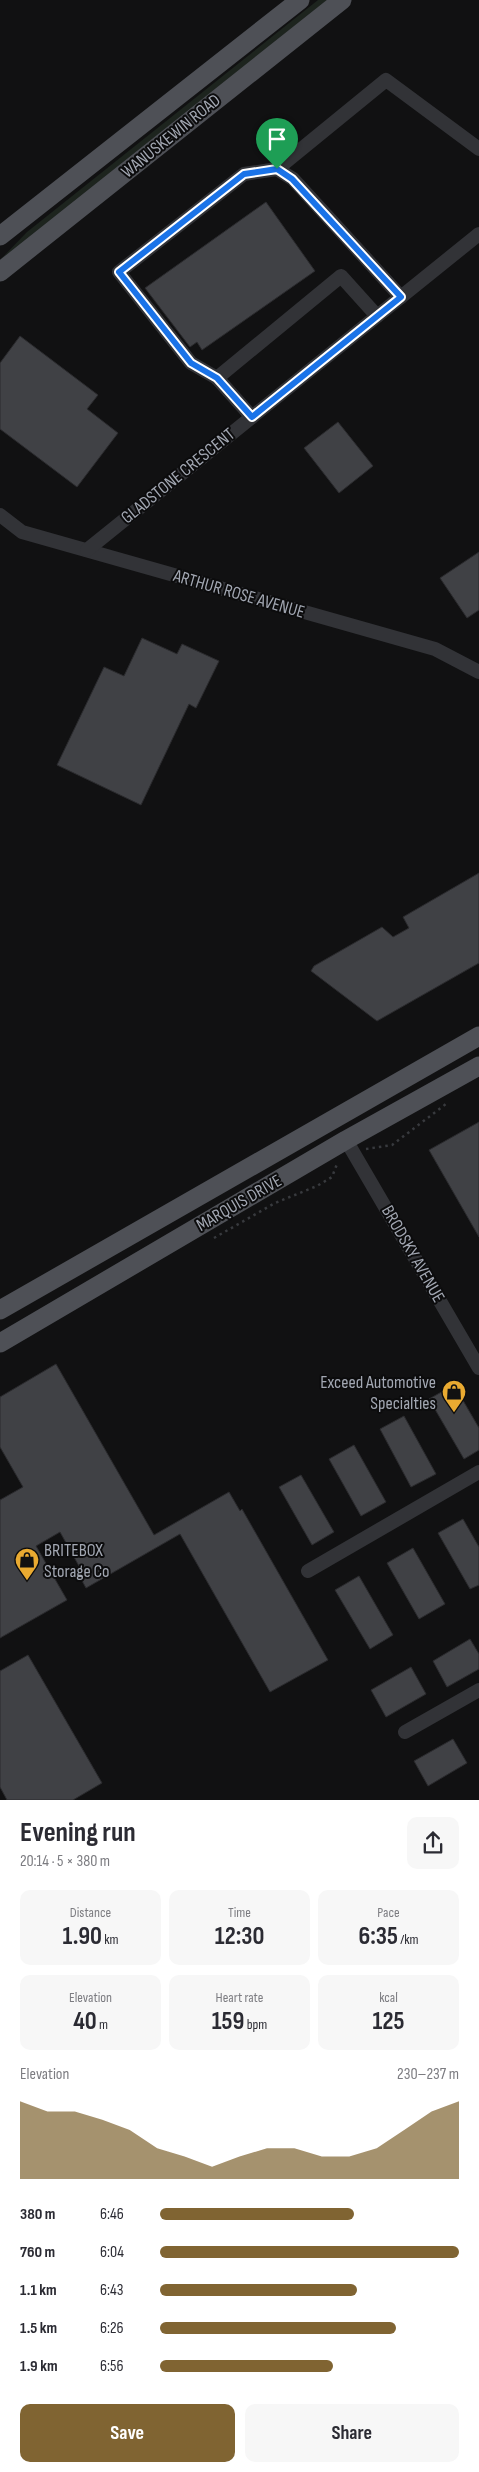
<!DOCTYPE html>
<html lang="en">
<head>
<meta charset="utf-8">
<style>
  body { margin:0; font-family:"Sofia Sans Condensed",sans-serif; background:#f7f7f7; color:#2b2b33; height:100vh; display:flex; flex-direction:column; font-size:19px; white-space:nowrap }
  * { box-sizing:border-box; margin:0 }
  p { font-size:16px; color:#7c7c81 }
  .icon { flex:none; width:28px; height:28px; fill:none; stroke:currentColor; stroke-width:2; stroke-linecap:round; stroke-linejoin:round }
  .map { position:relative; height:1800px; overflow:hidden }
  .details { display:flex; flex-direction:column; background:#fff; flex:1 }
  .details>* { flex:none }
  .pin { position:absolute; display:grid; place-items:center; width:42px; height:42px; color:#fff; margin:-51px -21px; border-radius:50% 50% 50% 0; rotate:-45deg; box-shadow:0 0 5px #0007 }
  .pin .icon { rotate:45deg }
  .round { display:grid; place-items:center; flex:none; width:52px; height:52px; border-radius:10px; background:#f7f7f7 }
  .head { display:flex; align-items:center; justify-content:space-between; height:85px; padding:0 20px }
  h1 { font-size:28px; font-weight:700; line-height:38px }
  .figures { display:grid; grid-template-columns:repeat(3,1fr); gap:8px; height:85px; padding:5px 20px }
  .figures div { display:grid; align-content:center; border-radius:10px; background:#f7f7f7; text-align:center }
  .figures b { font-size:25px; font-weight:700 }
  .figures small { font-size:14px; font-weight:400 }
  .figures p { font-size:14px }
  .chart { height:140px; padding:10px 20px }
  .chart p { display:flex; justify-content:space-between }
  .chart svg { width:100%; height:90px; margin-top:5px; fill:#806432; opacity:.7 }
  .action { display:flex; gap:10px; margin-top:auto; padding:10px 20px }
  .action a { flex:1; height:58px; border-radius:10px; background:#806432; color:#fff; font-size:20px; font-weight:700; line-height:58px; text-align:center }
  .action a+a { background:#f7f7f7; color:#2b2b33 }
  ul { padding:0 20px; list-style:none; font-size:16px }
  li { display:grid; grid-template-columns:80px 60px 1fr; align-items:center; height:38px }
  li i { height:12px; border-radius:6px; background:#806432 }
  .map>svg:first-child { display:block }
  .green { fill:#1d241e }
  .building { fill:#404145; stroke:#2b2b2e }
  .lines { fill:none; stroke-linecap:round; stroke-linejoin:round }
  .path { stroke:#383a3e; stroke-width:2.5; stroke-dasharray:2.5 4; stroke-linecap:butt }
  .minor { stroke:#323337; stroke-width:14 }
  .major { stroke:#4e5056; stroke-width:19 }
  .route-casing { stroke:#fff; stroke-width:10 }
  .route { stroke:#1a73e8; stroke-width:6 }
  .labels { text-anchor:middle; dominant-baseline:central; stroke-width:4; stroke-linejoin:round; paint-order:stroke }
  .street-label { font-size:18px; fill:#a2a7b2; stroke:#0c0c0d }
  .poi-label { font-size:18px; fill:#a2a7b2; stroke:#0c0c0d; text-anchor:end }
</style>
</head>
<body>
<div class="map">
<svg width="479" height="1800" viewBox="0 0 479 1800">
  <rect width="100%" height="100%" fill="#111112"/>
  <!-- green -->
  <polygon class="green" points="318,0 327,0 0,260 27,232"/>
  <!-- building -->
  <g class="building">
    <polygon points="266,202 315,271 202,350 197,342 190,347 145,288"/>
    <polygon points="20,336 98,395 87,409 118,433 77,487 0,429 0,363"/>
    <polygon points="338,422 373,466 339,493 304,448"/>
    <polygon points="479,552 479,610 467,618 440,578"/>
    <polygon points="142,638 177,654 182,644 219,661 196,708 189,704 141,805 57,765 104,667 124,676"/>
    <polygon points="479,873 479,963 377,1021 311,971 314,966 382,927 393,937 409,928 403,917"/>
    <polygon points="479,1122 479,1237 429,1150"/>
    <polygon points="56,1364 154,1535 229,1492 240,1511 242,1509 328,1660 270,1692 180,1534 86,1588 80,1577 84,1575 60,1532 36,1546 67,1600 0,1638 0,1500 23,1487 0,1447 0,1397"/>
    <polygon points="454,1385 479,1428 479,1450 464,1459 429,1399"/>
    <polygon points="404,1416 436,1474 411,1487 380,1429"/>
    <polygon points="354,1445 386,1502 361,1516 329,1459"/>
    <polygon points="301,1475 334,1532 312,1545 279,1487"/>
    <polygon points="463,1519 479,1547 479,1585 470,1589 438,1533"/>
    <polygon points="413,1548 445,1604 419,1619 387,1563"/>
    <polygon points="359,1576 393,1635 370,1649 335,1590"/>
    <polygon points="470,1639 479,1654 479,1669 447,1687 433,1661"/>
    <polygon points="28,1655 102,1783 73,1800 7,1800 0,1787 0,1671"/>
    <polygon points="411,1667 426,1694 386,1717 371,1690"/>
    <polygon points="453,1739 467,1763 428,1786 414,1761"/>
  </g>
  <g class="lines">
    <!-- path -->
    <g class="path">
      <polyline points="366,1149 392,1145 446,1104"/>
      <polyline points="214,1238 275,1203 317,1186 332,1177 337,1164"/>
    </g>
    <!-- minor -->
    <g class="minor">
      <polyline points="277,169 386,80 479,149"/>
      <polyline points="217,378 191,363 119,272 244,174 277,169 293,179 401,297"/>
      <polyline points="252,417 217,378 341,276 377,316"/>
      <polyline points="0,515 22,532 435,649 479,672"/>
      <polyline points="87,550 479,234"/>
      <polyline points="346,1140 479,1368"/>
      <polyline points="308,1571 479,1472"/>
      <polyline points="405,1732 479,1690"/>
    </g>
    <!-- major -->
    <g class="major">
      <polyline points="0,236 300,0"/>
      <polyline points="0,272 342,0"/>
      <polyline points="0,1310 479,1036"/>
      <polyline points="0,1343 346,1140 479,1066"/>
    </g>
  </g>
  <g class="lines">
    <defs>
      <polygon id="route" points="277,169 292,179 401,297 252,417 217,378 191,363 119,272 244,174"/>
    </defs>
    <!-- route casing -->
    <use href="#route" class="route-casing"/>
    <!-- route -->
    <use href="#route" class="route"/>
  </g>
  <!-- icons -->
  <defs>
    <symbol id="shop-pin" viewBox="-11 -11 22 30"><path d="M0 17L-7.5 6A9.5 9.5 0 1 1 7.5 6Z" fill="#e9aa31" stroke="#0c0c0d"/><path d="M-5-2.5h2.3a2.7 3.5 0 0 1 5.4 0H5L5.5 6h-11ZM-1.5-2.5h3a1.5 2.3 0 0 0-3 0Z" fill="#111"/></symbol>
  </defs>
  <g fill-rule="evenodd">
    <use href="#shop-pin" x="440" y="1378" width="28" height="38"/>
    <use href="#shop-pin" x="13" y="1546" width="28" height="38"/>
  </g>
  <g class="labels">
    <!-- street labels -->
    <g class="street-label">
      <text transform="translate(171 136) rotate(-39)">WANUSKEWIN ROAD</text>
      <text transform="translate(178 476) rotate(-39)">GLADSTONE CRESCENT</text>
      <text transform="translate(239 594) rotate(16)">ARTHUR ROSE AVENUE</text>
      <text transform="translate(239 1203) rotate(-30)">MARQUIS DRIVE</text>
      <text transform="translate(413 1254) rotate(60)">BRODSKY AVENUE</text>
    </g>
    <!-- poi labels -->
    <g class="poi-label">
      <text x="436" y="1382">Exceed Automotive<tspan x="436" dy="21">Specialties</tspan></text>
      <text x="44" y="1550" text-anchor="start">BRITEBOX<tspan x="44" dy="21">Storage Co</tspan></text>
    </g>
  </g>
</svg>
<div class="pin" style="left:277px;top:169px;background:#1e9e55"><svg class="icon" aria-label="arrive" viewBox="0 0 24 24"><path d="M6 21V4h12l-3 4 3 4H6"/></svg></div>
</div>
<section class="details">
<div class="head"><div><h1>Evening run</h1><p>20:14 · 5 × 380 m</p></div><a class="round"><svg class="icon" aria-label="share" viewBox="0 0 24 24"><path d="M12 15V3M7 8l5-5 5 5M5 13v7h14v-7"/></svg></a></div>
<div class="figures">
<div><p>Distance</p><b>1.90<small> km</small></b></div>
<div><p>Time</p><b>12:30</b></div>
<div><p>Pace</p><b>6:35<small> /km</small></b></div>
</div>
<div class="figures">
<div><p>Elevation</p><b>40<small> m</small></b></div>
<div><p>Heart rate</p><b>159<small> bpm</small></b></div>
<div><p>kcal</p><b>125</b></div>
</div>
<div class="chart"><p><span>Elevation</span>230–237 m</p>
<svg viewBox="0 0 160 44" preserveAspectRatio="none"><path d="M0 44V6L10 11L20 11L30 15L40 20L50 29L60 33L70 38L80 33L90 29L100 29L110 33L120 33L130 29L140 20L150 11L160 6V44z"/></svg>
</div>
<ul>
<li><b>380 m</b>6:46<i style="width:65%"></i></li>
<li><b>760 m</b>6:04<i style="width:100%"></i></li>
<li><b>1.1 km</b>6:43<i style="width:66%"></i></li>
<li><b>1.5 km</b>6:26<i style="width:79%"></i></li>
<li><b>1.9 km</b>6:56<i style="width:58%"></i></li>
</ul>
<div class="action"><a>Save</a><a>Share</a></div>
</section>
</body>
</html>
